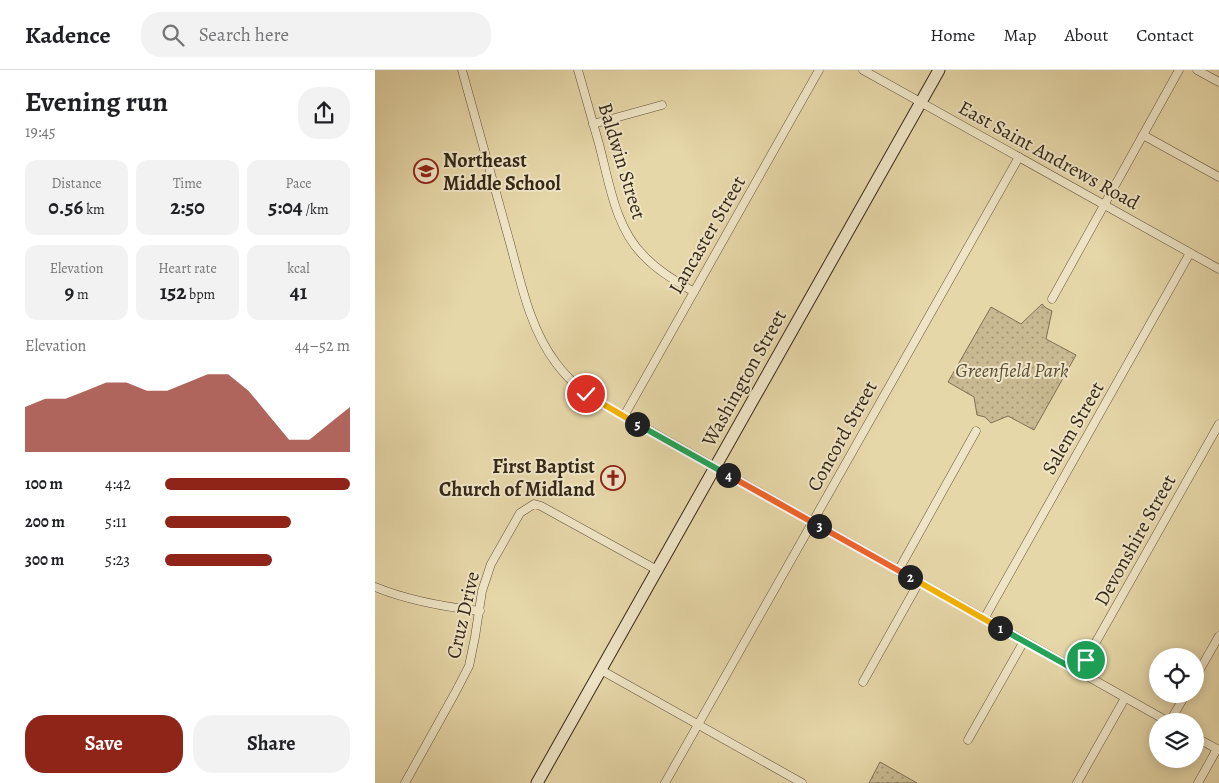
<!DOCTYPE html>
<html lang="en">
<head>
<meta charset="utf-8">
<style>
  body { margin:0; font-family:Alegreya,serif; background:#f2f2f2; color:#202124; height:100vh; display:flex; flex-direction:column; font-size:19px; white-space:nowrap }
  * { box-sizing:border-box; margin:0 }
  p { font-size:16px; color:#757577 }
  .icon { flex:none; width:28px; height:28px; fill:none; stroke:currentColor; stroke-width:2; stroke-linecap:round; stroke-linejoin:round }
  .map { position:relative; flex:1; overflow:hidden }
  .panel { display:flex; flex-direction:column; background:#fff; width:375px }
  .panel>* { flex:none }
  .buttons { position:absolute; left:774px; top:578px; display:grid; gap:10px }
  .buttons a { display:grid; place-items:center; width:55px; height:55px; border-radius:50%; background:#fff; box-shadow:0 2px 12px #0003; font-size:25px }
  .pin { position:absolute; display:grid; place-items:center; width:42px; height:42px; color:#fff; margin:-21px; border:2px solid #fff; border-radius:50%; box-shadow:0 1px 5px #0007 }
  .km { position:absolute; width:25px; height:25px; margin:-12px; border-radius:50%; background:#222; color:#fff; font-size:14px; line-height:25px; text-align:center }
  .round { display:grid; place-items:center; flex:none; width:52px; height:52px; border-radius:20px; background:#f2f2f2 }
  .headline { display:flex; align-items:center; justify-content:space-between; height:85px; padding:0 25px }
  h1 { font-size:28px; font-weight:700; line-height:38px }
  .stats { display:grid; grid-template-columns:repeat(3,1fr); gap:8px; height:85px; padding:5px 25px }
  .stats div { display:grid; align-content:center; border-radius:12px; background:#f2f2f2; text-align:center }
  .stats b { font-size:21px; font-weight:700 }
  .stats small { font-size:14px; font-weight:400 }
  .stats p { font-size:14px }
  .chart { height:140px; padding:10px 25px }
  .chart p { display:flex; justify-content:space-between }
  .chart svg { width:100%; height:90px; margin-top:5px; fill:#8f2418; opacity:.7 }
  .button { display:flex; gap:10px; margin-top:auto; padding:10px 25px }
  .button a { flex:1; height:58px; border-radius:20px; background:#8f2418; color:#fff; font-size:20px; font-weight:700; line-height:58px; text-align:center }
  .button a+a { background:#f2f2f2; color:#202124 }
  ul { padding:0 25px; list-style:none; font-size:16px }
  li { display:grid; grid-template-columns:80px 60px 1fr; align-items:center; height:38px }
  li i { height:12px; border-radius:6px; background:#8f2418 }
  header { display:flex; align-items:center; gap:30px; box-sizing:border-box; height:70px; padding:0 25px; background:#fff; border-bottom:1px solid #e0e0e0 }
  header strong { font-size:24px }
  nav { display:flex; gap:28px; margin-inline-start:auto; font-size:18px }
  .search { width:350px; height:45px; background:#f2f2f2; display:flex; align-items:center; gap:12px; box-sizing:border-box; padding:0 18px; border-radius:20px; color:#757577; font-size:19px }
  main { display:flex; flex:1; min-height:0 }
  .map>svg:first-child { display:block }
  .park { fill:url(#park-dots); stroke:#7e7054 }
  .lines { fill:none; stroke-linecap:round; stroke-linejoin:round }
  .street-casing { stroke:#61543d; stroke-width:9 }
  .secondary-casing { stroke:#352819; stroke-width:13 }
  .street { stroke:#efe5c6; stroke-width:8 }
  .secondary { stroke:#efe5c6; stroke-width:11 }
  .split-1-casing { stroke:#fff; stroke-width:10 }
  .split-2-casing { stroke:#fff; stroke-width:10 }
  .split-3-casing { stroke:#fff; stroke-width:10 }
  .split-4-casing { stroke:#fff; stroke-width:10 }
  .split-5-casing { stroke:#fff; stroke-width:10 }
  .split-6-casing { stroke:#fff; stroke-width:10 }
  .split-1 { stroke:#22a559; stroke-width:6 }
  .split-2 { stroke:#f5b400; stroke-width:6 }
  .split-3 { stroke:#f0652b; stroke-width:6 }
  .split-4 { stroke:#f0652b; stroke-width:6 }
  .split-5 { stroke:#22a559; stroke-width:6 }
  .split-6 { stroke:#f5b400; stroke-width:6 }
  .labels { text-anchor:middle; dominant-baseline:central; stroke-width:4; stroke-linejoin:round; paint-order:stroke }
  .street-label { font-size:20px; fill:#352819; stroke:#efe5c6 }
  .poi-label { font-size:20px; font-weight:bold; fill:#352819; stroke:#efe5c6; text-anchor:start }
  .park-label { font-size:20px; font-style:italic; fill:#5a4c37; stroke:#efe5c6 }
</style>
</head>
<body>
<header>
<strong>Kadence</strong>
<div class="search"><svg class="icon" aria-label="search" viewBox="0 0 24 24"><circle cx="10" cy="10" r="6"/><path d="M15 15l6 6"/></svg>Search here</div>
<nav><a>Home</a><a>Map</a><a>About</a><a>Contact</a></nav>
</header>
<main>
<section class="panel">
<div class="headline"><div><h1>Evening run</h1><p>19:45</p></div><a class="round"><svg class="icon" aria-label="share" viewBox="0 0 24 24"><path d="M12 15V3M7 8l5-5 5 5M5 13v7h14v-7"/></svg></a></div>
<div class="stats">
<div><p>Distance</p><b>0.56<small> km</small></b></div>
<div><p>Time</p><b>2:50</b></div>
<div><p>Pace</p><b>5:04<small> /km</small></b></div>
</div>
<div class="stats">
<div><p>Elevation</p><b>9<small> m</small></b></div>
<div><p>Heart rate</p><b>152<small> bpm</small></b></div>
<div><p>kcal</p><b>41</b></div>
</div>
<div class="chart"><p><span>Elevation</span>44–52 m</p>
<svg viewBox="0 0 160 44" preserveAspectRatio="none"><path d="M0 44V22L10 18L20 18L30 14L40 10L50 10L60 14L70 14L80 10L90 6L100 6L110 14L120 26L130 38L140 38L150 30L160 22V44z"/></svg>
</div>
<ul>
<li><b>100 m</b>4:42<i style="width:100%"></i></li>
<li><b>200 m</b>5:11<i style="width:68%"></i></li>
<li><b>300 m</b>5:23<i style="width:58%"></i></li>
</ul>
<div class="button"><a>Save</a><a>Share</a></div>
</section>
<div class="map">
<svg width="844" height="713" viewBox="0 0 844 713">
  <defs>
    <pattern id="park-dots" width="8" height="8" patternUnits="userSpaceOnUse" patternTransform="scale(1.25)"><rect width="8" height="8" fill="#c8b990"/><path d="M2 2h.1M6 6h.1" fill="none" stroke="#a39675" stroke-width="1.8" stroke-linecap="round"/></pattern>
  </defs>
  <rect width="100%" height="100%" fill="#e6d7a8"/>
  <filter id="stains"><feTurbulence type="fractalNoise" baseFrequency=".004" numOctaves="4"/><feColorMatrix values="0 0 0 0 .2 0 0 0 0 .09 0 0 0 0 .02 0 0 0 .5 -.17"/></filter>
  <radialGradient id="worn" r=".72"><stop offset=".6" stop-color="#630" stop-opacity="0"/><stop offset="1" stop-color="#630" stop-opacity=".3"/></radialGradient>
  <!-- park -->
  <g class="park">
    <polygon points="667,234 671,238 677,241 671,269 701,285 659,360 633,346 616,353 610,347 602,345 599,327 573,312 616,237 646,254"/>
    <polygon points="505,692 542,713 494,713"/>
  </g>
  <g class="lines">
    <defs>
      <g id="street">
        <path d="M87 0C103 58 119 115 135 173 146 213 155 259 181 293 200 319 221 330 249 346L792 651"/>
        <path d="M203 0C210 25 217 49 224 74 234 111 240 158 269 186 283 201 301 211 319 222"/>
        <polyline points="488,0 844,199"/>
        <polyline points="822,0 844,12"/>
        <polyline points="218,54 287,35"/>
        <polyline points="768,65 844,107"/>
        <polyline points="677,229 804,0"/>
        <polyline points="249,346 444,0"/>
        <polyline points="523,501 601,361"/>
        <path d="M0 517C34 531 69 537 105 541"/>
        <polyline points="609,549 815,183"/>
        <polyline points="226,600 427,713"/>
        <polyline points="704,602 844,354"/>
        <polyline points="820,608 844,566"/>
        <polyline points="488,612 544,512"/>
        <polyline points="795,651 811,624"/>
        <polyline points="820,667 844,680"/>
        <polyline points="593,670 649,571"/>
        <polyline points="30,713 80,623 94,596 100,567 107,521 116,494 145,443 159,434 166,436 282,500"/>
        <polyline points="290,713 644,87"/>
        <polyline points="702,713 750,628"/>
        <polyline points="823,713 842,679"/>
      </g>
      <polyline id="secondary" points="162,713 564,0"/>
    </defs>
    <!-- street casing -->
    <use href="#street" class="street-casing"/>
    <!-- secondary casing -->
    <use href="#secondary" class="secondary-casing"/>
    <!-- street -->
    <use href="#street" class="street"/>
    <!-- secondary -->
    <use href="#secondary" class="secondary"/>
  </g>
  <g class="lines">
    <defs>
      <polyline id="split-1" points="625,558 704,602 711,590"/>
      <polyline id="split-2" points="535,507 625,558"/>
      <polyline id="split-3" points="444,456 535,507"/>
      <polyline id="split-4" points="353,405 444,456"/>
      <polyline id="split-5" points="262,354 353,405"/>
      <polyline id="split-6" points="211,324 262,354"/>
    </defs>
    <!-- split-1 casing -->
    <use href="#split-1" class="split-1-casing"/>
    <!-- split-2 casing -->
    <use href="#split-2" class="split-2-casing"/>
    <!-- split-3 casing -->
    <use href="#split-3" class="split-3-casing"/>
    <!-- split-4 casing -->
    <use href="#split-4" class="split-4-casing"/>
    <!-- split-5 casing -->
    <use href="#split-5" class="split-5-casing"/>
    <!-- split-6 casing -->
    <use href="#split-6" class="split-6-casing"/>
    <!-- split-1 -->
    <use href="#split-1" class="split-1"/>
    <!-- split-2 -->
    <use href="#split-2" class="split-2"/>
    <!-- split-3 -->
    <use href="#split-3" class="split-3"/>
    <!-- split-4 -->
    <use href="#split-4" class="split-4"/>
    <!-- split-5 -->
    <use href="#split-5" class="split-5"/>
    <!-- split-6 -->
    <use href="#split-6" class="split-6"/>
  </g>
  <!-- icons -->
  <defs>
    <symbol id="school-ring" viewBox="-11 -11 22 22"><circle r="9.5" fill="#efe5c6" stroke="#8f2418" stroke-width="1.5"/><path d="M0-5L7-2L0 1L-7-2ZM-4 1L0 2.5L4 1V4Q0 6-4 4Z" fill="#8f2418"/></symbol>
    <symbol id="church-ring" viewBox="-11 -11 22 22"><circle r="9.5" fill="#efe5c6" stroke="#8f2418" stroke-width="1.5"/><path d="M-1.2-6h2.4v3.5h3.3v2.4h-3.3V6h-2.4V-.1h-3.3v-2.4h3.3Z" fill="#8f2418"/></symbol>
  </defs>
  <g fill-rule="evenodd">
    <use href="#school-ring" x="37" y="87" width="28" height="28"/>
    <use href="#church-ring" x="224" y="394" width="28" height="28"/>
  </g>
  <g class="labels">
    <!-- street labels -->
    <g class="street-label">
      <text transform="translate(674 85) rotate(29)">East Saint Andrews Road</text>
      <text transform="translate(247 91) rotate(73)">Baldwin Street</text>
      <text transform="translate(332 165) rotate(-60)">Lancaster Street</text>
      <text transform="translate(369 308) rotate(-61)">Washington Street</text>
      <text transform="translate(698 358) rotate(-60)">Salem Street</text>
      <text transform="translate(467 366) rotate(-61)">Concord Street</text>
      <text transform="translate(760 470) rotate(-61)">Devonshire Street</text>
      <text transform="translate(88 545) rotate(-77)">Cruz Drive</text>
    </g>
    <!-- poi labels -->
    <g class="poi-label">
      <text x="68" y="90">Northeast<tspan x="68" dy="23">Middle School</tspan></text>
      <text x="220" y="396" text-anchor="end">First Baptist<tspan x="220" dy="23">Church of Midland</tspan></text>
    </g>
    <!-- park labels -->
    <g class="park-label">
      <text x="637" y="300">Greenfield Park</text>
    </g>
  </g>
  <rect width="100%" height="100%" filter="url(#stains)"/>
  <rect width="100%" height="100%" fill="url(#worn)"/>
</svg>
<div class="buttons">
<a><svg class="icon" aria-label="locate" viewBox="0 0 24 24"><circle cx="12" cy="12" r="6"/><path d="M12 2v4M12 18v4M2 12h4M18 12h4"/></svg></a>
<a><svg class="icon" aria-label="layers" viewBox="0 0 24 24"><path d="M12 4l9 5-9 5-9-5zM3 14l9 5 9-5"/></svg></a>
</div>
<div class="pin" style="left:711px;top:590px;background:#1e9e55"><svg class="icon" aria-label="arrive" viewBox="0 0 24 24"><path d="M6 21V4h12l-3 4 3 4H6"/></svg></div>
<div class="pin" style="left:211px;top:324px;background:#d93025"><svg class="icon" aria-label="check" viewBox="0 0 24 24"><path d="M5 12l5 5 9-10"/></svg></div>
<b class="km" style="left:625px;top:558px">1</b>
<b class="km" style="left:535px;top:507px">2</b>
<b class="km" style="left:444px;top:456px">3</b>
<b class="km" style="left:353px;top:405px">4</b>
<b class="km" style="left:262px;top:354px">5</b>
</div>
</main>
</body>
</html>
